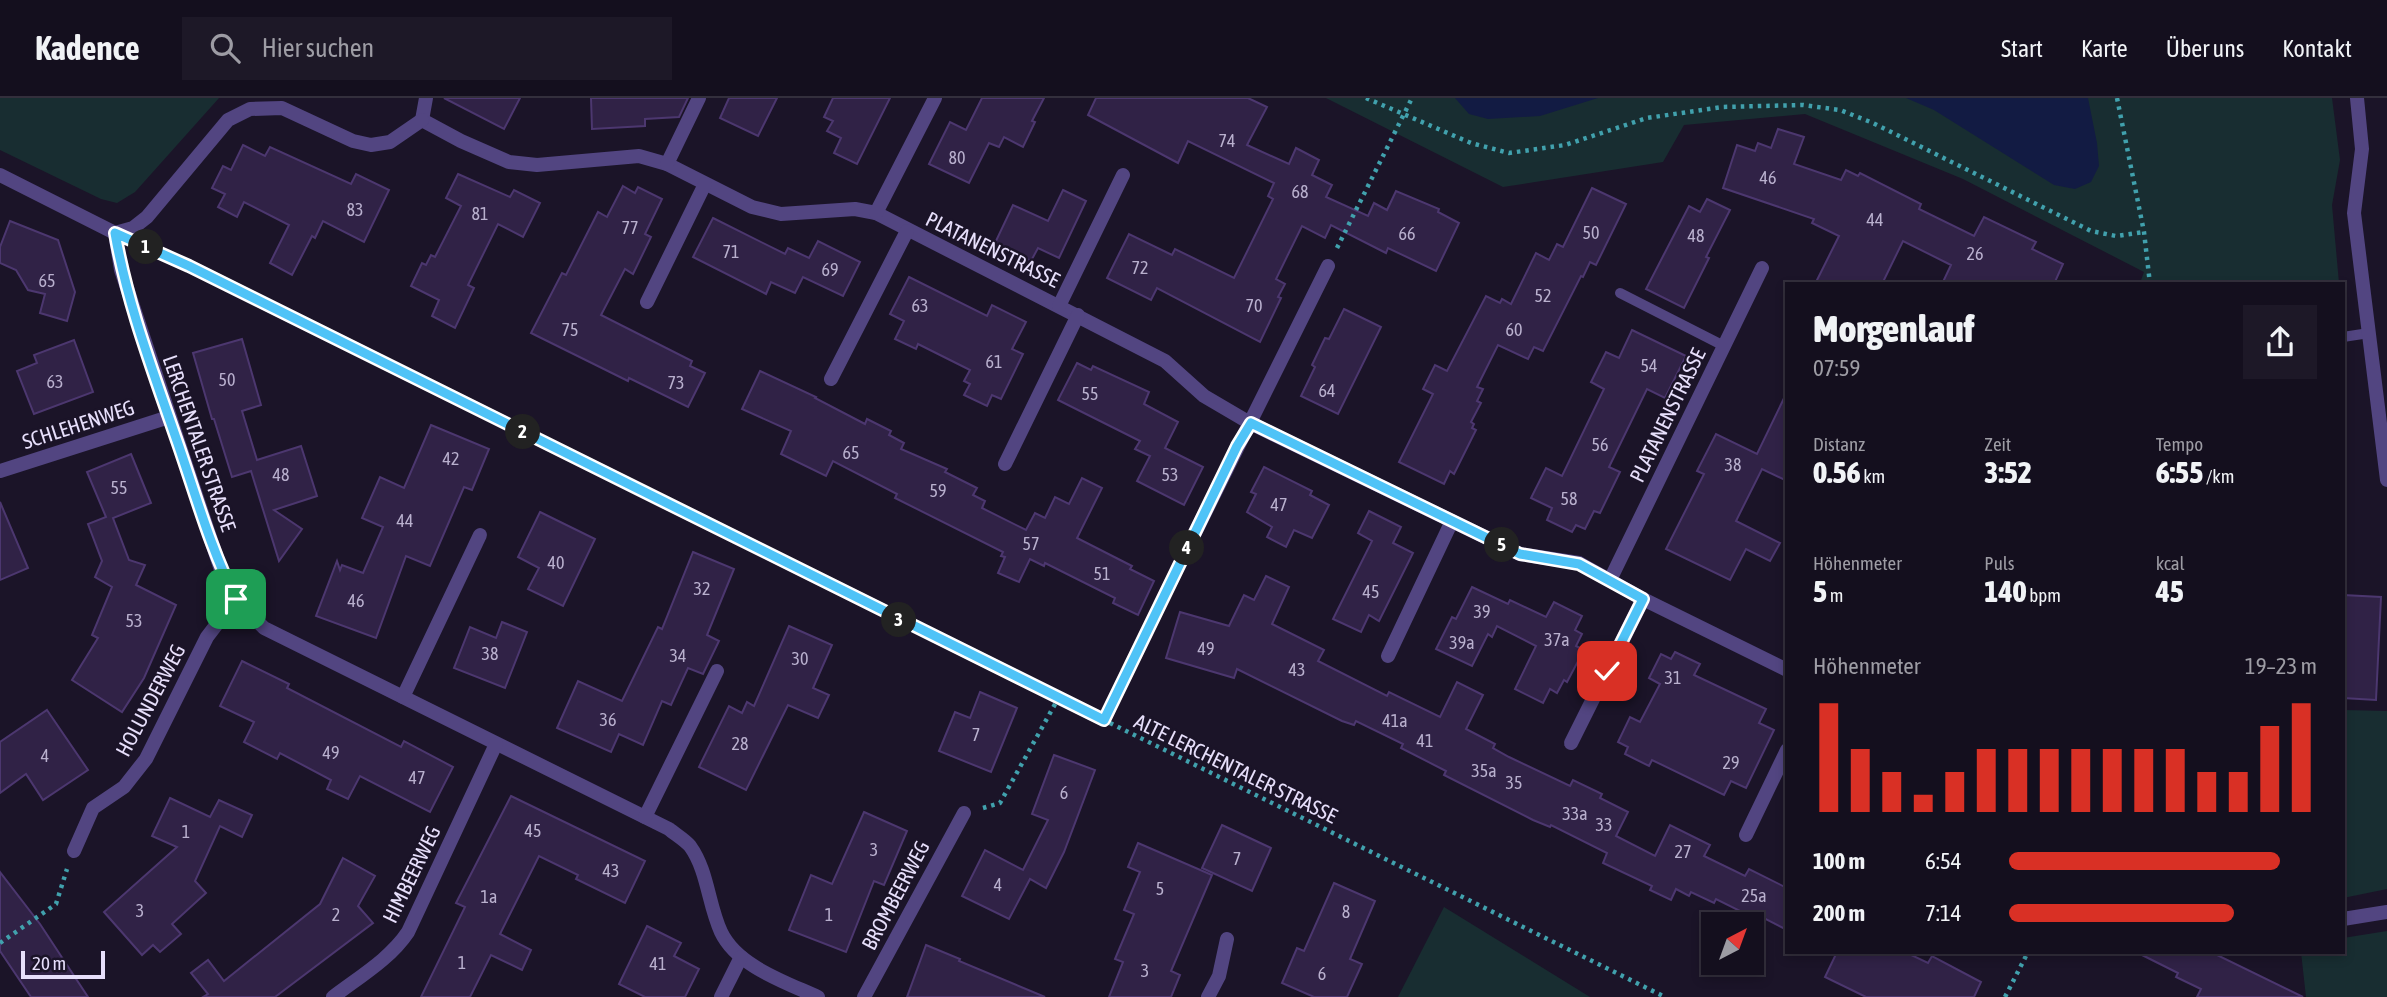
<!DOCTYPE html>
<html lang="de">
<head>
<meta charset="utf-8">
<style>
  body { margin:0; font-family:"Asap Condensed",sans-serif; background:#1d1827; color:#f1f3f6; height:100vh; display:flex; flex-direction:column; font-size:26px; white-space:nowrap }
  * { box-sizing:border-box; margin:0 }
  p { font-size:23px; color:#9d9ca4 }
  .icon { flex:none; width:38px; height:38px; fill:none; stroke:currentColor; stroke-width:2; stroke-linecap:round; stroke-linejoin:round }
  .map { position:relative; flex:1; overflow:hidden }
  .details { position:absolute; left:1785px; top:184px; width:560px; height:672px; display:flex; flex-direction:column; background:#140f1e; border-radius:0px; box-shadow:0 4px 10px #0003,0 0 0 2px #332f3c }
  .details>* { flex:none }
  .needle { width:46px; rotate:41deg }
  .buttons { position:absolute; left:1701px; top:814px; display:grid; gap:14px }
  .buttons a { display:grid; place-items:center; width:63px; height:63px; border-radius:0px; background:#140f1e; box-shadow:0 4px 10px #0003,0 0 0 2px #332f3c; font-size:35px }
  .scale { position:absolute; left:21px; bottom:18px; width:84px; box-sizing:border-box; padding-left:7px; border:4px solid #e7dffb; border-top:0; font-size:19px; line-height:24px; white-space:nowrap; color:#e7dffb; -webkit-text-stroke:5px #1b1428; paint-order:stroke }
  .pin { position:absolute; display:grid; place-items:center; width:60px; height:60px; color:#fff; margin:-30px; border-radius:14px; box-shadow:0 4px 10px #0006 }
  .km { position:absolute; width:35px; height:35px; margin:-18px; border-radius:50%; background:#222; color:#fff; font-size:19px; line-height:35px; text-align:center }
  .round { display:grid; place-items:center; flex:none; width:74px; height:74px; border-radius:0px; background:#1d1827 }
  .summary { display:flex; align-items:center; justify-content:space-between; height:119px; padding:0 28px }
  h1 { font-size:38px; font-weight:800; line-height:52px }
  .metrics { display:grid; grid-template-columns:repeat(3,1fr); gap:10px; height:119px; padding:7px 28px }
  .metrics div { display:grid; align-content:center }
  .metrics b { font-size:30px; font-weight:800 }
  .metrics small { font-size:19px; font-weight:400 }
  .metrics p { font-size:19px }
  .chart { height:196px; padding:14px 28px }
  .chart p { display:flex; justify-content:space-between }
  .chart svg { width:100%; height:126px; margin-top:7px; stroke:#d93025; stroke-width:6 }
  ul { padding:0 28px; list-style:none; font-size:23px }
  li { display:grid; grid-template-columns:112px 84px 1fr; align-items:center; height:52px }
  li i { height:18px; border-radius:9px; background:#d93025 }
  header { display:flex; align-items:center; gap:42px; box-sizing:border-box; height:98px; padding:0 35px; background:#140f1e; border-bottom:2px solid #332f3c }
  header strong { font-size:33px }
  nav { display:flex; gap:38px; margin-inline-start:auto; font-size:24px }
  .search { width:490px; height:63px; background:#1d1827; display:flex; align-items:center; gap:18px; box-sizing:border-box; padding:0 24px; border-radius:0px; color:#9d9ca4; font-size:26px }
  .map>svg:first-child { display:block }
  .green { fill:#182d31 }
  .water { fill:#121b43 }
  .building { fill:#302246; stroke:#4c376f; stroke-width:2 }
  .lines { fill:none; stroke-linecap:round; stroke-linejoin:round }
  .path { stroke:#41a1ad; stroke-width:4.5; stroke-dasharray:3.5 5; stroke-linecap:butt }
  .service { stroke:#524581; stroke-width:10 }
  .minor { stroke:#524581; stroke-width:14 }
  .route-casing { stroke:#fff; stroke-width:14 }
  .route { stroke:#4fc3f7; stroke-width:9 }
  .labels { text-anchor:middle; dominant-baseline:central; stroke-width:5; stroke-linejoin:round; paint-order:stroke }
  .number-label { font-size:18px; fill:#b9b0ce }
  .street-label { font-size:21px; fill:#e7dffb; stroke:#1b1428 }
</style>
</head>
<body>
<header>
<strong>Kadence</strong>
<div class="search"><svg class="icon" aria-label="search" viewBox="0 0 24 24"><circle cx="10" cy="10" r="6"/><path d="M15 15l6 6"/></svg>Hier suchen</div>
<nav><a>Start</a><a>Karte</a><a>Über uns</a><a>Kontakt</a></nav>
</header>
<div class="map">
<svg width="2387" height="899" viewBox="0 0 2387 899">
  <rect width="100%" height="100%" fill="#1b1428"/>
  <!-- green -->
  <g class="green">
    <polygon points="0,0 219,0 135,94 117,105 101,101 0,52"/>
    <polygon points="1326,0 2332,0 2340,62 2332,107 2339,185 2140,185 2144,174 1963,81 1805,16 1684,27 1663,64 1503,89"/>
    <polygon points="2343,612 2387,613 2387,791 2343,800"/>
    <polygon points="1444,809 1590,899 1398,899"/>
    <polygon points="2387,833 2387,899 2306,899 2301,854 2343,854 2343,840"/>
  </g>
  <!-- water -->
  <g class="water">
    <polygon points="1455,0 1598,0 1540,18 1488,21 1469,16"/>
    <polygon points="1906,0 2088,0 2097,45 2099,68 2091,84 2075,91 2054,87 1934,12"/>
  </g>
  <!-- building -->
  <g class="building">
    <polygon points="444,0 520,0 504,31"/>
    <polygon points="591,0 688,0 679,19 645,21 645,28 592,31"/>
    <polygon points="729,0 777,0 758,38 720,20"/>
    <polygon points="833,0 890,0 857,66 834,55 841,40 827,33 833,23 824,19"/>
    <polygon points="982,0 1044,0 1032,23 1035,24 1023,49 1004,39 999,49 989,45 969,85 929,66 950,24 966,32"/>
    <polygon points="1096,0 1248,0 1267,9 1247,47 1289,66 1296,50 1319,62 1312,77 1332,87 1326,99 1368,118 1374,105 1387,112 1396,93 1439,111 1438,114 1459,125 1436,173 1388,150 1386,155 1331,127 1325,140 1302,128 1276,181 1285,186 1278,199 1281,200 1260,244 1157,190 1151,202 1107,180 1129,136 1172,157 1175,151 1234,180 1273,101 1268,98 1274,85 1188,43 1178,65 1088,17"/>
    <polygon points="1778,31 1804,39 1794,66 1841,82 1846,72 1858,78 1860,75 1921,106 1919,111 1974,138 1984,119 2036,144 2032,151 2063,166 2054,186 1942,186 1951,167 1903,143 1882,186 1815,186 1839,138 1812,125 1814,121 1723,90 1737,47 1755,53 1758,45 1771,50"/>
    <polygon points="243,47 265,58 270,49 351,86 356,76 389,92 364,144 323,123 315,140 312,138 292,177 270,165 289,127 244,104 237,119 218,109 225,96 212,90 223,68 231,72"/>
    <polygon points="458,76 510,99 514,92 540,105 523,139 498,126 468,187 474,190 455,230 432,218 439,202 411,188 422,165 426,167 431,157 435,159 461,108 446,100"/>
    <polygon points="623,88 635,95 638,89 662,101 645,136 651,139 633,176 625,171 601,217 692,263 690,268 705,275 688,309 629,280 628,283 531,235 562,175 566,177 598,114 607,119"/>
    <polygon points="1592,90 1626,106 1596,167 1590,164 1583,179 1581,178 1543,253 1534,249 1528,261 1498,247 1477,289 1483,291 1477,303 1481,305 1471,324 1474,326 1472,330 1476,332 1454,376 1450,373 1444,386 1399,364 1433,296 1423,291 1435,267 1447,273 1486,198 1500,205 1502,201 1511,206 1536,155 1549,162 1557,146 1563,149"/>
    <polygon points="1063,92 1086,103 1059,160 1038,150 1031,163 995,145 1013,107 1048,123"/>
    <polygon points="1707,101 1730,112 1706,159 1709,160 1684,210 1646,191 1689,108 1700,114"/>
    <polygon points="713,120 785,156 788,150 809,160 818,143 860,164 843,198 803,179 795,195 771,184 766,196 693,159"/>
    <polygon points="10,123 58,142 75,194 67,223 40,215 45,196 28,192 16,172 0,165 0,149"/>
    <polygon points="909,179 987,218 992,207 1026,224 1012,251 1023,256 1001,301 992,297 987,308 964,297 970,286 964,283 970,272 918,246 916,251 895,241 904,223 890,216"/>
    <polygon points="1344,211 1381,229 1338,316 1301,298 1315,269 1312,267 1325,240 1329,241"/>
    <polygon points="1632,232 1686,258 1665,300 1647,291 1609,369 1620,374 1600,415 1594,413 1585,431 1576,427 1572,434 1547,422 1552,410 1531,400 1546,370 1562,378 1604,291 1591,284 1606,254 1619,260"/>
    <polygon points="242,241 261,307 242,313 257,362 301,348 317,398 274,412 302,431 279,463 251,373 232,379 214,321 212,321 193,255"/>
    <polygon points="74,242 93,294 34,316 17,273 37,265 34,257"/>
    <polygon points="1077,265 1091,272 1093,268 1149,294 1144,306 1178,324 1165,350 1203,369 1184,407 1137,383 1150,358 1135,351 1140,343 1058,302"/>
    <polygon points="760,273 816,299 815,300 865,326 867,321 891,333 889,337 904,345 901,351 947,371 945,374 977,390 973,397 985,403 982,410 1026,432 1035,415 1045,420 1055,399 1069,406 1082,380 1102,390 1077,440 1132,468 1130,471 1154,483 1138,517 1113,505 1115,500 1045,465 1044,468 1030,461 1019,484 998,475 1005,459 1001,458 1003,454 895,400 897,396 833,363 826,378 781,356 791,333 742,311"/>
    <polygon points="1787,294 1787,383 1762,371 1736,423 1780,445 1770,463 1746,451 1730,482 1666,451 1704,376 1697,373 1716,336 1757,356"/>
    <polygon points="431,327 489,351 472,392 464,389 430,468 406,458 376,540 316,518 337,463 340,472 342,467 363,475 383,429 362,420 380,379 404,390"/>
    <polygon points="131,356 151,405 113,420 129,462 145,467 136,487 176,507 144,580 122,614 72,582 98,540 92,537 112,489 95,479 102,463 88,426 106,419 87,374"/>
    <polygon points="1264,369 1312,393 1310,397 1329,407 1312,440 1294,432 1286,449 1267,439 1272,429 1247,414 1256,396 1251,394"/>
    <polygon points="0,404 28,470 0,482"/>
    <polygon points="1369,413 1401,429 1393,445 1413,455 1379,523 1369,517 1361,534 1333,521 1372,443 1358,435"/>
    <polygon points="540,414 595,441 563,508 528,491 539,470 518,459"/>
    <polygon points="693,454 734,471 707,537 719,543 703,576 688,570 671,607 662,603 643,647 619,636 611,654 557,630 578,583 622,603 658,529 662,531"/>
    <polygon points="1266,478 1289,489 1272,526 1324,552 1318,563 1387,598 1389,594 1440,619 1457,584 1483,597 1466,631 1495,646 1493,650 1509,659 1570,688 1573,682 1602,696 1600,700 1628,714 1616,738 1655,758 1670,727 1710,747 1704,758 1745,778 1749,771 1787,790 1787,832 1762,819 1760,823 1716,801 1714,805 1691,794 1689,798 1676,791 1671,802 1650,792 1652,788 1603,765 1607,755 1551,727 1550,729 1533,722 1444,677 1446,673 1401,650 1403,646 1356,623 1354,627 1342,623 1237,571 1234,580 1166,560 1180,514 1229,528 1244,497 1254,502"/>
    <polygon points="1472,489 1508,506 1510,502 1546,519 1554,504 1582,518 1575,532 1582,536 1576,548 1584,552 1567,584 1564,582 1557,595 1550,591 1543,605 1515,591 1536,548 1497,528 1492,539 1488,536 1472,568 1436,551 1452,519 1456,521"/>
    <polygon points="2343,497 2381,499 2376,602 2343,600"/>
    <polygon points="502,524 527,534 505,590 454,570 470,529 496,540"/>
    <polygon points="789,528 832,547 813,590 829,597 818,620 788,607 746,692 699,669 729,608 742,615 747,604 754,608"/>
    <polygon points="1675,554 1700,566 1694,577 1766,611 1759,625 1774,632 1746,690 1731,683 1724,697 1652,662 1649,668 1625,656 1628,649 1618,644 1630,619 1640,624 1660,586 1649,580 1661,556 1671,561"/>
    <polygon points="242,563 289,586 287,590 401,649 404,643 453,669 430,714 360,678 348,701 327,691 331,682 280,655 277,661 244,644 254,624 220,608"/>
    <polygon points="980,594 1017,610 991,674 939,653 955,614 970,620"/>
    <polygon points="47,612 88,672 43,702 26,676 0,695 0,644"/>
    <polygon points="1054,657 1095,672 1064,754 1046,790 1030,781 1009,821 962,798 985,752 1023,772 1048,722 1032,716"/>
    <polygon points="511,698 645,763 625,805 576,781 578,777 539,758 500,836 531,852 522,872 491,857 470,899 421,899 465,809 456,805"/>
    <polygon points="170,700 210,719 219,702 252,717 242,739 220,728 195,783 206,795 172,826 181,836 160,854 153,847 142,857 104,814 177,749 152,738"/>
    <polygon points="864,714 907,733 884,787 874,783 846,854 789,832 811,777 832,786"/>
    <polygon points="1222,727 1271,750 1252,793 1202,770"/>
    <polygon points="1138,745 1212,777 1171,873 1180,877 1171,899 1109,899 1123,864 1115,861 1134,816 1124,812 1140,774 1128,769"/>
    <polygon points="343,760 375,778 358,808 373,825 275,899 203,899 208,896 191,875 208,862 224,883 320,806"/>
    <polygon points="0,774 40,826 88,899 31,899 0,853"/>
    <polygon points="1334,785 1375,803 1350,861 1362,866 1347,899 1314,899 1282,885 1297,850 1304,853"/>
    <polygon points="647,828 681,845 674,858 699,871 685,899 645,899 619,886"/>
    <polygon points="926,847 960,861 959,863 1045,899 907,899"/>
    <polygon points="1837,854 1905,854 1928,865 1932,858 1981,884 1974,899 1866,899 1825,879"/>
    <polygon points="2136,854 2211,854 2303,899 2197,899 2201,891 2176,879 2178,875"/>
  </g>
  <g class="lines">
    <!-- path -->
    <g class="path">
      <polyline points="1366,0 1471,45 1509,55 1565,47 1647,20 1722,9 1803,7 1840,12 1873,25 2091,133 2116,138 2144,134"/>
      <polyline points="2117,0 2144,134 2150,186"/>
      <polyline points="142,147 1665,899"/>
      <polyline points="1337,150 1412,0"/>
      <polyline points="1104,622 1175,475"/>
      <polyline points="983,710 1000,705 1059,599"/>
      <polyline points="0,845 56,806 67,771"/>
      <polyline points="2005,899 2028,854"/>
    </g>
    <!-- service -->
    <g class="service">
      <polyline points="1620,195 1724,248"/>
      <polyline points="2343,239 2369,235"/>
    </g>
    <!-- minor -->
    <g class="minor">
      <polyline points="2357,0 2362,51 2354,115 2387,382"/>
      <polyline points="422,22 461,43 509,64 537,67 639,58 667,66 752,109 781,116 855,111 876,115 1165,263 1204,298 1250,325 1520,456 1579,465 1643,501 1787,572"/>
      <polyline points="422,22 426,0"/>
      <polyline points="667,66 699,0"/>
      <polyline points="0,77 115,135"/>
      <polyline points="876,115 935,0"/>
      <path d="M115 135 121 172 220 469 236 501 264 530 669 731C675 736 685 742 690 748 708 773 708 806 721 834 737 868 785 884 818 899"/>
      <polyline points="115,135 133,130 147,119 228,22 250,11 282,10 353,43 371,47 390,44 422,22"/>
      <polyline points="647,204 705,86"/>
      <polyline points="1059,208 1123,77"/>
      <polyline points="831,281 907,133"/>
      <polyline points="1005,366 1078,217"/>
      <polyline points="0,373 169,319"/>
      <polyline points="1183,459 1328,168"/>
      <polyline points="1610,482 1762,170"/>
      <polyline points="1388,558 1452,423"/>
      <polyline points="403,599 480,437"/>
      <polyline points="1571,645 1643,501"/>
      <polyline points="645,719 717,573"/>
      <polyline points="1746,737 1787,652"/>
      <polyline points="74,753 93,710 124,689 146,661 207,539 236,501"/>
      <polyline points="2343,821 2387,814"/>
      <path d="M333 899C359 879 390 861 408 834L496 646"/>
      <polyline points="721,899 741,859"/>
      <polyline points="864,899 964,715"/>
      <polyline points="1208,899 1219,878 1227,841"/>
    </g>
  </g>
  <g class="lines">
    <defs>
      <path id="route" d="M236 501C210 450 195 394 176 340 153 273 127 205 115 135L189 168 1104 622 1237 348 1251 325 1520 456 1579 466 1643 501 1607 573"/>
    </defs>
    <!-- route casing -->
    <use href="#route" class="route-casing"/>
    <!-- route -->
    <use href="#route" class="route"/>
  </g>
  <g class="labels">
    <!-- number labels -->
    <g class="number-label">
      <text x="1227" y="42">74</text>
      <text x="957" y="59">80</text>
      <text x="1768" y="79">46</text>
      <text x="1300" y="93">68</text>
      <text x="355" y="111">83</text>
      <text x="480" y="115">81</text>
      <text x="1875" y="121">44</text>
      <text x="630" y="129">77</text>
      <text x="1591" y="134">50</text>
      <text x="1407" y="135">66</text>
      <text x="1696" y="137">48</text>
      <text x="731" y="153">71</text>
      <text x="1975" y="155">26</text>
      <text x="1140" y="169">72</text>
      <text x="830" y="171">69</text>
      <text x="47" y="182">65</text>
      <text x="1543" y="197">52</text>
      <text x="920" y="207">63</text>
      <text x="1254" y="207">70</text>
      <text x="570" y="231">75</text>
      <text x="1514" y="231">60</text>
      <text x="994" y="263">61</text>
      <text x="1649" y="267">54</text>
      <text x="227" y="281">50</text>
      <text x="55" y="283">63</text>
      <text x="676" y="284">73</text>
      <text x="1327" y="292">64</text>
      <text x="1090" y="295">55</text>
      <text x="1600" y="346">56</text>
      <text x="851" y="354">65</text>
      <text x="451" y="360">42</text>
      <text x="1733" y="366">38</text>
      <text x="281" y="376">48</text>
      <text x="1170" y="376">53</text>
      <text x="119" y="389">55</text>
      <text x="938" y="392">59</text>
      <text x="1569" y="400">58</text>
      <text x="1279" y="406">47</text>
      <text x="405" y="422">44</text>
      <text x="1031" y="445">57</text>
      <text x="556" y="464">40</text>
      <text x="1102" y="475">51</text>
      <text x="702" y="490">32</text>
      <text x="1371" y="493">45</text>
      <text x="356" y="502">46</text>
      <text x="1482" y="513">39</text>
      <text x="134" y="522">53</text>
      <text x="1557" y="541">37a</text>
      <text x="1462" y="544">39a</text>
      <text x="1206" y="550">49</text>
      <text x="490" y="555">38</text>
      <text x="678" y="557">34</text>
      <text x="800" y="560">30</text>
      <text x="1297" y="571">43</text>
      <text x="1673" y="579">31</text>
      <text x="608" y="621">36</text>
      <text x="1395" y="622">41a</text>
      <text x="976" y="636">7</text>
      <text x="1425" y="642">41</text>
      <text x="740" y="645">28</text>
      <text x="331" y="654">49</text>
      <text x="45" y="657">4</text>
      <text x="1731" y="664">29</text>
      <text x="1484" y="672">35a</text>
      <text x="417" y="679">47</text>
      <text x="1514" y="684">35</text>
      <text x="1064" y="694">6</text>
      <text x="1575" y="715">33a</text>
      <text x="1604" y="726">33</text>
      <text x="533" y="732">45</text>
      <text x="186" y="733">1</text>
      <text x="874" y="751">3</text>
      <text x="1683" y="753">27</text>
      <text x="1237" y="760">7</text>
      <text x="611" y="772">43</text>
      <text x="998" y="786">4</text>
      <text x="1160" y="790">5</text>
      <text x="1754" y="797">25a</text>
      <text x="489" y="798">1a</text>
      <text x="140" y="812">3</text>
      <text x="1346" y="813">8</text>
      <text x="336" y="816">2</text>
      <text x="829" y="816">1</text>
      <text x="462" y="864">1</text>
      <text x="658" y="865">41</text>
      <text x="1145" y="872">3</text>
      <text x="1322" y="875">6</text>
    </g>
    <!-- street labels -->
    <g class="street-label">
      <text transform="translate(993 151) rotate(26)">PLATANENSTRASSE</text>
      <text transform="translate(1667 317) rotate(-64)">PLATANENSTRASSE</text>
      <text transform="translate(78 326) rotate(-18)">SCHLEHENWEG</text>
      <text transform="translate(200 345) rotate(71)">LERCHENTALER STRASSE</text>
      <text transform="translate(150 602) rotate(-62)">HOLUNDERWEG</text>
      <text transform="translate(1236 670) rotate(26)">ALTE LERCHENTALER STRASSE</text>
      <text transform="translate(411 776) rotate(-64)">HIMBEERWEG</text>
      <text transform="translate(895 797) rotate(-62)">BROMBEERWEG</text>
    </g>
  </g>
</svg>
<div class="buttons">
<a><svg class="needle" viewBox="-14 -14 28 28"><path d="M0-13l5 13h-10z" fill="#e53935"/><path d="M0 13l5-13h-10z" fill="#9d9ca4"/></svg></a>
</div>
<div class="scale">20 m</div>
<div class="pin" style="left:236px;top:501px;background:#1e9e55"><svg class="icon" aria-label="arrive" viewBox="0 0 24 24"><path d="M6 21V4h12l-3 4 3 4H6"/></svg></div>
<div class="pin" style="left:1607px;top:573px;background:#d93025"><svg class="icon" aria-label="check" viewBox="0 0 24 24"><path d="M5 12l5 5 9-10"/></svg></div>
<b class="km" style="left:146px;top:149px">1</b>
<b class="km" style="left:523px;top:334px">2</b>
<b class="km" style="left:899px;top:522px">3</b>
<b class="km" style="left:1187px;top:450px">4</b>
<b class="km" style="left:1502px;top:447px">5</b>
<section class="details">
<div class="summary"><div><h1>Morgenlauf</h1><p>07:59</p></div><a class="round"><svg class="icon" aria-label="share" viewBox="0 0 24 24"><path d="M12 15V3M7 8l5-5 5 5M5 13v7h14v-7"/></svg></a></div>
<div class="metrics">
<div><p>Distanz</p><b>0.56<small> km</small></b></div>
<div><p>Zeit</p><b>3:52</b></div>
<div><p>Tempo</p><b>6:55<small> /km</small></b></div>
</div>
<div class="metrics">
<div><p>Höhenmeter</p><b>5<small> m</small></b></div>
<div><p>Puls</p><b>140<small> bpm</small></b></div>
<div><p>kcal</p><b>45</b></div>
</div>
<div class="chart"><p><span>Höhenmeter</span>19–23 m</p>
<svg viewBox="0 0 160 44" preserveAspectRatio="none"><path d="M5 44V6M15 44V22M25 44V30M35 44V38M45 44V30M55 44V22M65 44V22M75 44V22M85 44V22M95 44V22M105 44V22M115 44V22M125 44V30M135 44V30M145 44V14M155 44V6"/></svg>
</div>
<ul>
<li><b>100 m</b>6:54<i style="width:88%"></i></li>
<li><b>200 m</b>7:14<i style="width:73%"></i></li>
</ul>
</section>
</div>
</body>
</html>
